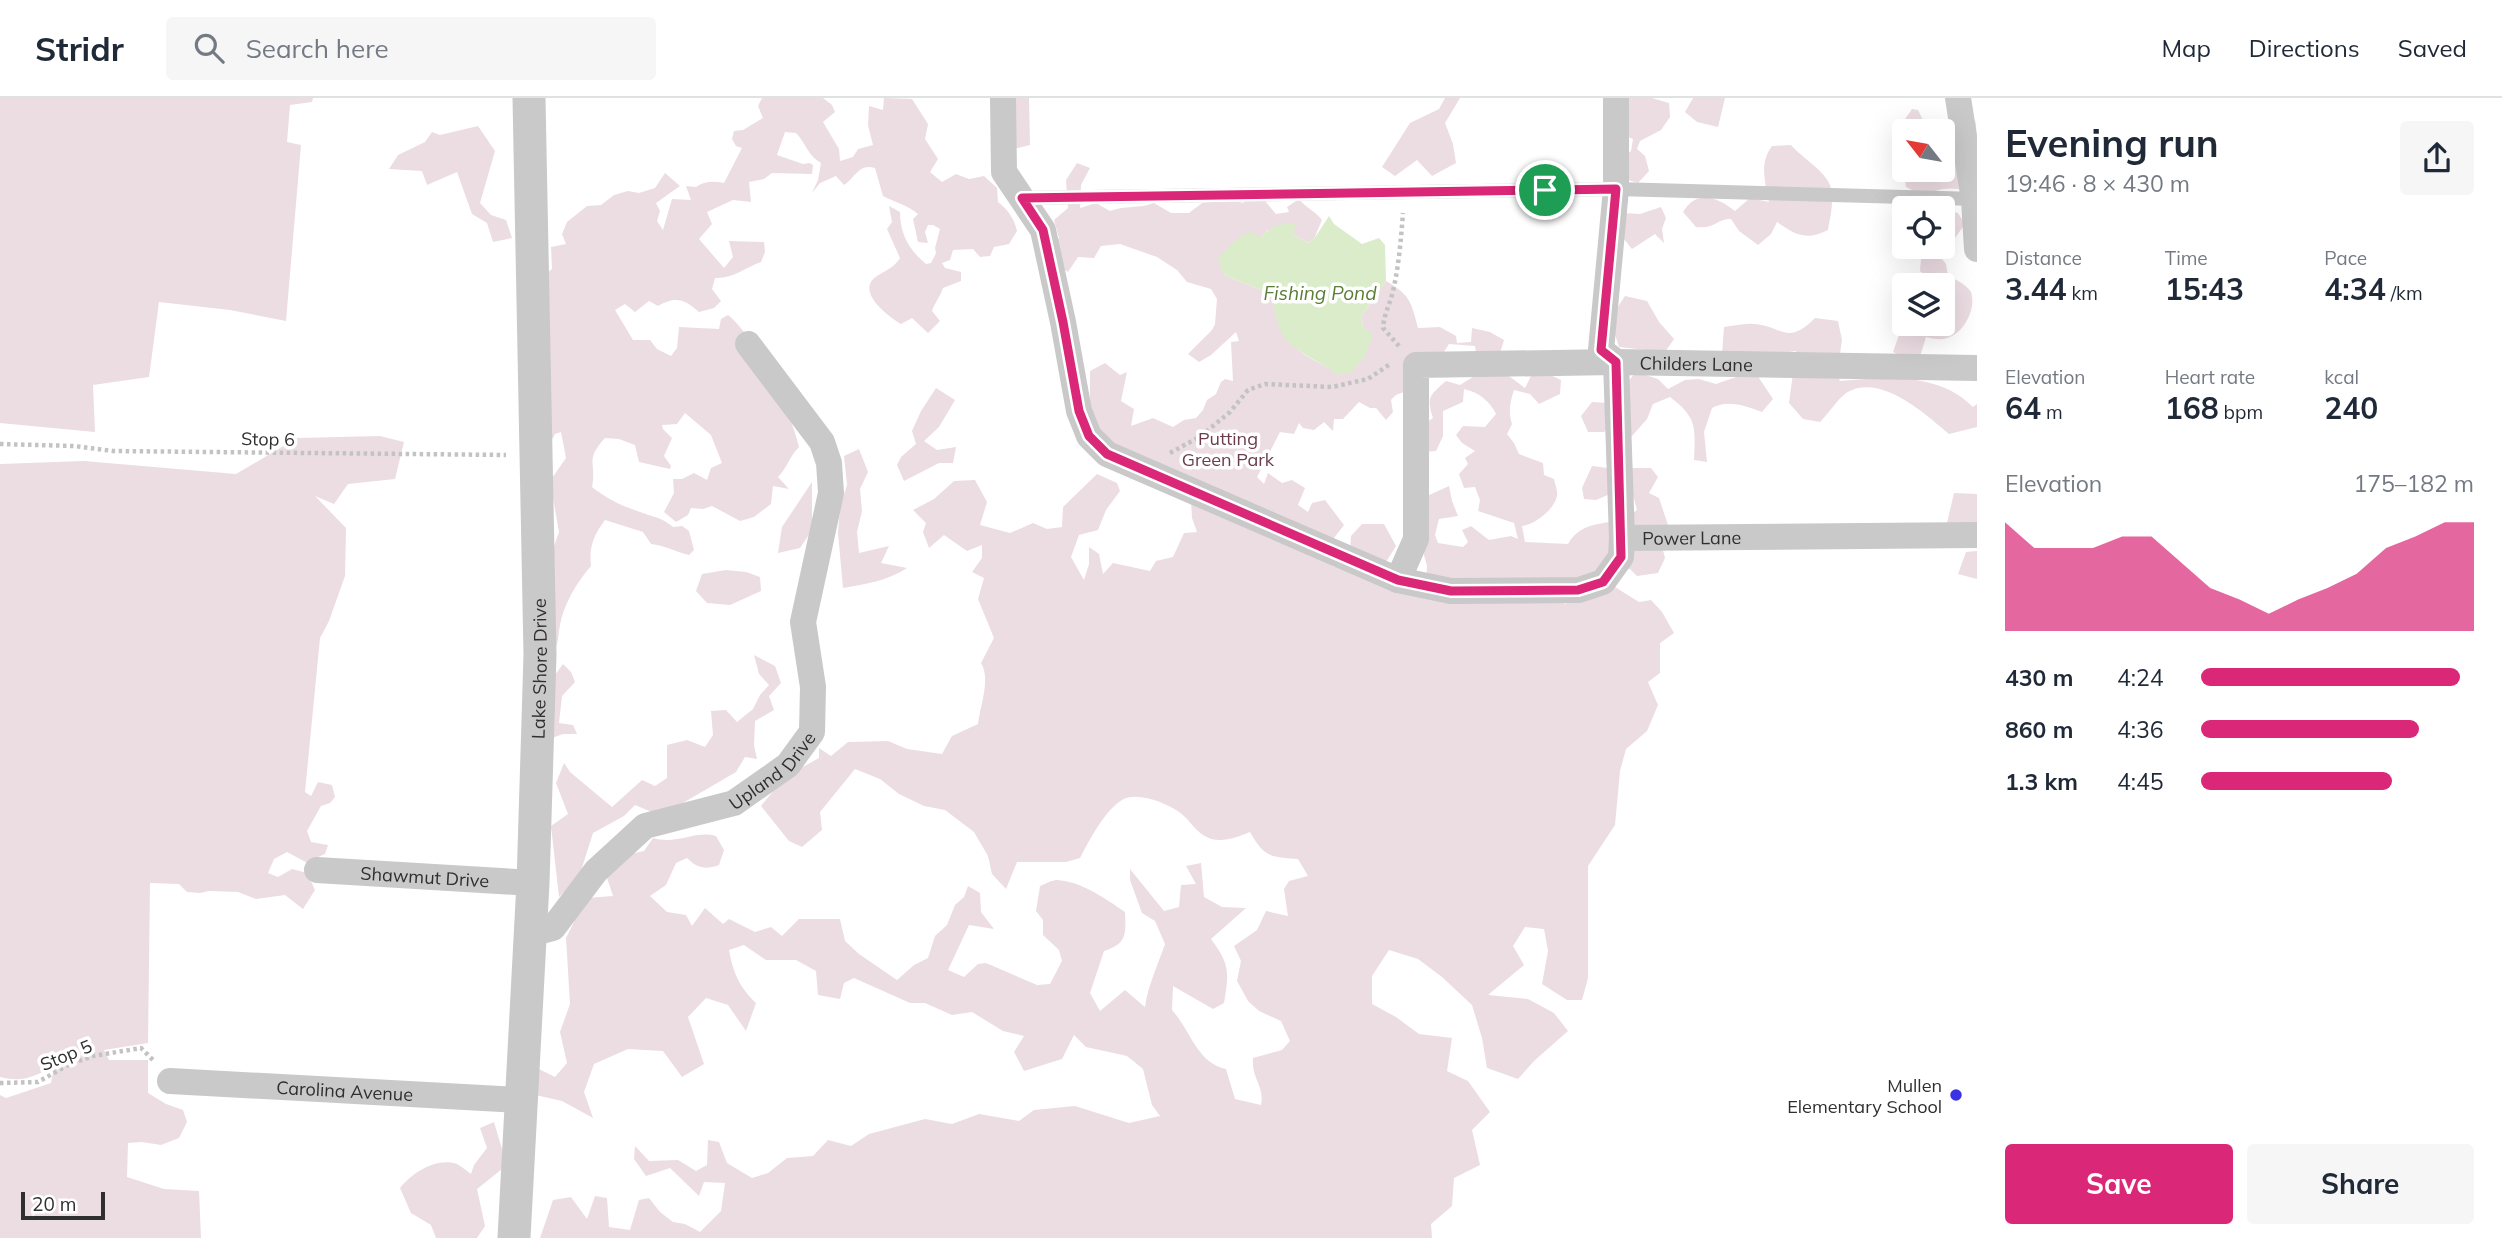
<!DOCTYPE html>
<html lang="en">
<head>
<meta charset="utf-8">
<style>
  body { margin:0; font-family:Mulish,sans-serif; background:#f6f6f7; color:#1f2937; height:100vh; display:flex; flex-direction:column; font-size:26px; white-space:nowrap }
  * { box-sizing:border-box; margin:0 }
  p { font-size:23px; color:#747a83 }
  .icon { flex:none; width:38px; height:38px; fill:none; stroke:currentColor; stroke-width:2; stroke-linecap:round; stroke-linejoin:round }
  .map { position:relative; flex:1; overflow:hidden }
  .panel { display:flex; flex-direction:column; background:#fff; width:525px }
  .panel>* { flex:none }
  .needle { width:46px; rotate:301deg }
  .fabs { position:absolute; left:1892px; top:21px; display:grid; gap:14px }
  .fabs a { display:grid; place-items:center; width:63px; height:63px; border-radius:7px; background:#fff; box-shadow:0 7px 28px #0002; font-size:35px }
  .scale { position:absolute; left:21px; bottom:18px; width:84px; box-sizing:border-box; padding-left:7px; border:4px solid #2f2f2f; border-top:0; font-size:19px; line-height:24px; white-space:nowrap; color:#2f2f2f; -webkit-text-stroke:5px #fff; paint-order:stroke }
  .pin { position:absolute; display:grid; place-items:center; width:60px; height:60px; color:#fff; margin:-30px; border:4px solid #fff; border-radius:50%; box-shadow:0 2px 7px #0007 }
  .round { display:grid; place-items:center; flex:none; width:74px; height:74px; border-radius:7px; background:#f6f6f7 }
  .summary { display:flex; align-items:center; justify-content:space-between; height:119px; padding:0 28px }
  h1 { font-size:38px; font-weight:700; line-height:52px }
  .metrics { display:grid; grid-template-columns:repeat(3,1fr); gap:10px; height:119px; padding:7px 28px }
  .metrics div { display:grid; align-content:center }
  .metrics b { font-size:30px; font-weight:700 }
  .metrics small { font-size:19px; font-weight:400 }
  .metrics p { font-size:19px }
  .chart { height:196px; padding:14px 28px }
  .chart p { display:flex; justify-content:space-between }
  .chart svg { width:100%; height:126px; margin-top:7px; fill:#db2777; opacity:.7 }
  .action { display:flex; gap:14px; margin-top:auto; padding:14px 28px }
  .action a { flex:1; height:80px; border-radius:7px; background:#db2777; color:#fff; font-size:28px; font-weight:700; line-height:80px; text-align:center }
  .action a+a { background:#f6f6f7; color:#1f2937 }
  ul { padding:0 28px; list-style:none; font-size:23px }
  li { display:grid; grid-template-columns:112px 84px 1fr; align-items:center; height:52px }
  li i { height:18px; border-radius:9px; background:#db2777 }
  header { display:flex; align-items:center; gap:42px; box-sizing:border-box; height:98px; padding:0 35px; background:#fff; border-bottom:2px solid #e0e1e3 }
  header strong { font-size:33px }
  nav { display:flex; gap:38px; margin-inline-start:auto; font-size:24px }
  .search { width:490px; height:63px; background:#f6f6f7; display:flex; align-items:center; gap:18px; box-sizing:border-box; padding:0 24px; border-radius:7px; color:#747a83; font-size:26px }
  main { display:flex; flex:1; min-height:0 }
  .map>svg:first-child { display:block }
  .green { fill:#ecdde3 }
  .water { fill:#daecc9 }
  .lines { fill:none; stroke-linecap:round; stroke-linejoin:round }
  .path { stroke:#c3c3c3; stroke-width:4.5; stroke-dasharray:3.5 3.5; stroke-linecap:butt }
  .service { stroke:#c9c9c9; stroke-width:14 }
  .minor { stroke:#c9c9c9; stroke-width:26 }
  .tertiary { stroke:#c9c9c9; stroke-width:33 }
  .route-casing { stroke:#fff; stroke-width:14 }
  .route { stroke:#db2777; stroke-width:9 }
  .poi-dot { fill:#3a32e4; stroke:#fff; stroke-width:2.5 }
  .labels { text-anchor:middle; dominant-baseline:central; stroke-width:7; stroke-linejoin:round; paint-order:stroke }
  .street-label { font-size:18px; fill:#2f2f2f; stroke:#fff }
  .park-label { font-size:18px; fill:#6a3c4c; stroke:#fff }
  .poi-label { font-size:18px; fill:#2f2f2f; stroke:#fff; text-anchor:end }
  .water-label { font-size:19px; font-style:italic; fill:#5a7d36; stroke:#fff }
</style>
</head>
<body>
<header>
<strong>Stridr</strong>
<div class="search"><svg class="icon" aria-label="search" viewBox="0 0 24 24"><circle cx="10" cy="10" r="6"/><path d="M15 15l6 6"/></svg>Search here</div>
<nav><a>Map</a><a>Directions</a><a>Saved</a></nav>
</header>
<main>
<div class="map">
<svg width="1977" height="1140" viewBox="0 0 1977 1140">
  <rect width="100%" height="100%" fill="#fff"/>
  <!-- green -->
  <g class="green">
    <polygon points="0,0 313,0 312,4 290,7 287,44 301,47 286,223 230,212 159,204 149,279 93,287 95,334 0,325"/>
    <path d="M762 0H823L832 7 835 14 823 24 839 51 840 63 853 59 858 51 873 47 868 27 869 8 883 12 884 0 912 1 928 26 925 41 938 61 930 74 942 84 956 76 969 81 984 78 997 90 998 104C1008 112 1014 120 1017 133L1009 146 994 149 990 158 980 159 973 151 953 152 950 162 942 165 945 170 961 174V183L943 190C940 199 935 204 932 213L940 223 928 235 912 220 901 226C891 220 862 199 871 184 876 175 891 174 900 160L887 131 892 124 889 108 900 114C900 136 909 152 926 166L931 165 936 155 935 150 940 131 933 127H928L925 134 928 145 918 144 913 121 918 116C908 107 894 104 883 98L875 70C859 65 856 79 844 87L836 78 820 85 812 95 818 82 821 65C808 58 805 44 796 35L785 34 777 57 803 66 810 65 813 67 812 76 772 75 764 81 749 84 751 104 733 102 707 114 712 126 699 141 724 170 733 159 729 143 764 144 765 154 761 164C744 170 733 181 715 180L712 191 721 203 714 210 699 214C684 201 676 198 658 208L649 203 635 214 625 206 615 212 633 242H650L657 251 671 258 677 250 679 229 719 231 721 221 728 217C756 239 791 314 799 349 789 359 787 370 778 379L789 391 773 388 771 406 754 419 740 423 712 408 703 411 691 410 688 417 676 424 664 414 674 395 673 381H682L694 375 707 382 711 370 722 365 711 337 685 315 677 326 662 327 663 331 672 340 664 358 671 368 670 371 639 364 635 347 619 341 605 340C584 363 597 364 592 389 607 401 624 409 643 415 656 420 661 419 673 429L682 428 689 433 694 452 689 457C676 454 664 447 651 446L643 434 605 422C593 438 589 449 591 468 577 484 564 505 560 527 558 537 559 544 554 554L551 457 559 434 550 383 566 360 561 334 555 336 548 349 540 181 552 171 551 149 566 146 562 136 567 124 587 108 601 107 614 97 628 93 639 95 655 90 665 75 680 88 656 105 660 113 657 123 663 132 672 101 691 102 686 88 696 89C704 83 714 83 724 85L742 50 736 48 732 41 734 33 743 32 763 20 758 8Z"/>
    <polygon points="1000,0 1029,0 1030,47 1014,51"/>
    <polygon points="1445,0 1460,0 1445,25 1453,46 1456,65 1432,78 1417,62 1395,78 1382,69 1410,25 1439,11"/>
    <polygon points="1624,0 1652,0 1669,5 1670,19 1661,32 1640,43 1637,51 1645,58 1649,73 1638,85 1625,81 1623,60 1631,53 1633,41 1628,39"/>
    <polygon points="1693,0 1725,0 1718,29 1697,24 1685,14"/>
    <polygon points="1912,11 1918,12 1927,30 1927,33 1906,33 1903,24"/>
    <path d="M1976 21 1977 96C1961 90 1948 88 1932 94L1931 105 1958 115 1965 126 1955 140 1943 146 1942 110H1921L1924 107 1918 95 1906 89 1904 73V71L1942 72 1943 49 1973 40Z"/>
    <polygon points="478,28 495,53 480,105 491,117 506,122 512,140 493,144 487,125 472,116 457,74 427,87 422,73 389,71 398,57 425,44 432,34 440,37"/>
    <path d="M1791 47C1801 59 1825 73 1830 87 1835 100 1830 120 1828 132 1807 143 1795 137 1777 124L1771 136 1758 147 1739 133 1731 121C1716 121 1716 131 1696 129L1683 114C1697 91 1717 99 1735 113L1750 100 1769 104C1765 84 1759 65 1772 48Z"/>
    <path d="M1077 65 1090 70 1081 87 1080 110 1096 105 1110 113C1125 107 1139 111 1154 105L1171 115H1189L1202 105 1232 102 1243 105 1248 101 1264 102 1276 116 1289 114 1287 109 1299 101C1305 109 1315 113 1322 122L1314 141 1309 145 1294 137 1268 132 1224 177 1271 196C1279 226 1280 242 1310 260 1320 266 1329 268 1338 277L1363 229 1361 219 1386 183C1410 197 1411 203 1418 230L1440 229 1456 238 1457 245 1471 244 1472 230 1490 234 1504 242 1500 255H1476L1475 248 1449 246C1440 261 1425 280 1410 291 1403 296 1397 294 1391 302L1393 314 1386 322 1376 310H1370L1359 304 1343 321H1334L1333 333 1324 324 1314 332 1303 330 1299 325 1294 336 1280 334 1257 379 1264 386 1268 375 1282 385 1292 382 1305 390 1298 407 1308 414 1312 405 1325 402 1344 427 1320 458 1334 469 1350 453 1351 438 1362 426H1384L1396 448 1386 464 1401 492 1425 501 1427 468 1421 446 1427 398 1449 388 1452 403 1458 418 1439 421 1435 437 1438 445 1463 449 1468 444 1462 432 1471 428 1489 442 1511 438 1518 441 1514 425 1478 413 1480 402 1475 389 1464 390 1459 376 1468 366 1465 360 1475 353 1462 345 1456 337 1463 328 1485 329 1496 316C1490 303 1478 294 1464 291L1463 304 1443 313V338L1436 353 1424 354V326L1433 320C1426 299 1430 297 1446 283L1460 287 1476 277 1505 275 1525 290 1531 278 1546 275 1561 282 1560 296 1539 306 1530 296 1514 292C1510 304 1508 314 1512 326L1507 336 1514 345 1519 356 1543 365 1544 377 1554 381C1555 386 1558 394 1557 398 1554 412 1534 427 1522 428L1525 444 1568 446C1585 417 1613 432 1637 412L1633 397 1610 396 1596 402 1584 401 1582 390 1592 368 1608 370H1651L1658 379 1649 395 1659 400 1669 430 1662 448 1665 460 1658 475 1637 478 1630 471H1604L1555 498 1565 506 1576 500 1615 489 1639 504 1651 502 1662 514 1674 535 1660 545V575L1648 584 1658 607 1647 633 1626 651 1620 673 1615 727 1588 768V880L1582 902H1567L1542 886 1548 853 1544 831 1525 829 1513 848 1524 867 1488 897 1528 901 1554 915 1568 933 1534 963 1518 981 1487 970 1482 940 1472 907 1442 879 1418 861 1389 852 1372 878V906L1396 919 1419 936 1452 940 1447 973 1468 983 1490 1014 1472 1032 1480 1067 1454 1080 1452 1108 1431 1126 1432 1140H540L553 1102 571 1099 587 1121 595 1098 607 1100 609 1129 630 1132 639 1102 649 1100 660 1114 673 1124 685 1126 700 1134 721 1113 725 1085 704 1084 699 1098 670 1070 646 1078 634 1061 635 1048 649 1063 678 1062 696 1073 707 1067 708 1042 719 1044 727 1065 752 1080 768 1075 787 1060 813 1058 828 1042 851 1048 869 1036 925 1021 952 1026 979 1016 1019 1023 1034 1012 1075 1008 1129 1025 1160 1018 1152 1007 1143 971 1127 958 1086 949 1074 937 1062 961 1024 973 1014 954 1024 938 1003 933 972 914 952 917 925 905H910L854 880 844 885 840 901 818 897 816 873 796 862H766L744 847 729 852C733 874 739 889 756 905L746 933 728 907 706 900 688 919 704 966 682 979 663 953 628 951 594 966 584 994 593 1020 562 1003 531 996 533 968 555 979 567 965 560 934 570 906 566 840 586 800 613 798 607 780 622 758 644 753 653 740C679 747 694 732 716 738L724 752 719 767C705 772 697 770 687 760L676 765 666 787 650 798 667 814 686 817 692 828 705 810 723 826 729 821 755 834 771 829 782 838 799 821H840L845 843 859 856 897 882 914 867 928 860 935 838 947 827 955 807 964 799 968 788 980 795 981 814 994 831 969 827 948 872 964 879 978 866 986 865 1037 887 1050 886 1062 863 1059 852 1043 837V822L1036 813 1040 788C1045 786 1052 782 1057 782 1081 783 1106 801 1125 814 1126 836 1127 846 1104 853L1090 895 1100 913 1125 892 1145 909C1148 887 1158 867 1165 846L1155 823 1142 815 1130 782V771L1164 813 1179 809 1181 787 1196 786 1186 768 1201 765 1204 799 1222 809 1246 810 1211 841C1230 866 1229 875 1224 905L1213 911 1173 888 1172 912C1191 933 1197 965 1226 971L1235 1001 1261 1007C1265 988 1251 981 1253 960L1282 952 1290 943 1281 923 1259 913 1248 903 1237 883 1241 863 1234 848 1257 832 1266 813 1288 818 1284 791 1289 783 1308 778 1298 761C1270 759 1264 759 1250 734 1235 740 1218 747 1203 737 1194 731 1188 720 1179 714 1166 705 1137 693 1122 702 1104 713 1089 743 1080 760L1066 764H1017L1006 791 992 776 988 758 974 734 945 712 924 708 899 696 880 681 855 671 820 714 822 732 802 749 789 743 761 708 779 686 790 676 819 660V650L831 658 848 644 888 643 907 651 942 656 952 638 978 626C980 608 991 581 981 565L994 540 978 501 984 480 972 474 982 460V447L967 453 944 437 929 450 923 434 926 425 913 412 934 401 954 383 975 382 987 404 980 427 1010 435 1033 425 1047 431 1062 429 1063 409 1097 376 1117 385 1120 393 1106 412 1098 432 1079 437 1071 459 1084 482 1089 466V449L1099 456 1103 476 1113 465 1150 473 1156 463 1173 459 1184 435 1197 434 1192 420 1190 385 1121 361 1094 331 1090 317V273L1105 265 1120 277 1127 274 1121 303 1134 311 1131 328 1153 320 1173 329 1184 322 1196 320 1203 312 1207 302 1216 296 1221 284 1225 281 1233 283 1231 244 1239 243 1236 234 1211 257 1199 264 1188 256 1212 232 1215 226 1217 201 1211 191 1187 184 1177 172 1157 159 1120 146 1101 148 1094 160 1078 159 1068 174 1042 156 1059 140 1054 122 1068 110 1066 82Z"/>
    <polygon points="1661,109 1666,120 1662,131 1664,145 1655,136 1632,151 1620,136 1622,115 1640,116"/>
    <path d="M1922 149H1938L1934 151 1946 166 1948 177C1956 182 1966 186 1971 194 1977 212 1962 239 1943 241 1938 242 1931 240 1926 239L1919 262 1908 261 1893 254 1899 237 1928 234 1925 226H1942V187H1926L1929 181 1920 173Z"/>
    <polygon points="1625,198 1647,203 1659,224 1674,241 1665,254 1619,249 1610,221"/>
    <path d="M1815 220 1838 223 1842 242 1837 276 1840 283C1885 279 1939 274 1973 309L1977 306V329L1949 336C1925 316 1880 274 1846 295 1837 302 1828 316 1820 324L1803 321 1789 305 1796 253 1777 256 1759 280 1773 301 1762 314C1746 308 1728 301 1712 310L1704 334 1707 364 1694 362C1695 330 1698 320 1670 299L1653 306 1647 321 1632 338 1612 327 1604 334H1588L1581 318 1592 304 1610 305 1636 274 1658 281 1668 291 1685 282 1699 281 1716 286 1739 278 1722 256 1724 229C1734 228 1744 225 1753 226 1782 227 1786 249 1815 220Z"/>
    <polygon points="936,290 955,302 939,329 924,343 937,352 956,349 953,365 939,365 904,383 897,367 901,359 916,346 912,333 921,313"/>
    <path d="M380 338 404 344 395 381 348 386 334 406 315 398 346 430 345 478 329 523 320 540 305 694 311 698 318 684 332 687 335 699 330 705 321 708 307 733 311 744 328 747 325 756 318 759 311 767 287 754 274 761 268 775 278 779 292 771 307 775 315 792 303 811 285 797 256 801 238 794 209 793 200 795 187 794 179 786 150 785 148 945 104 952 109 962H148V995L166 1006 183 1012 187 1024 179 1040 161 1047 142 1044 128 1045 127 1079 164 1091 199 1093 201 1140H0V997L6 1000 51 985 54 969C33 978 25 985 0 979V366L84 363 236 376 297 340Z"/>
    <path d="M859 351 868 374 860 391 862 413 857 434 859 455 889 448 881 465 907 470C887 483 866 486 843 490L838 435 840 409 847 387 844 358Z"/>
    <polygon points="812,384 812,432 800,450 778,455 782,429"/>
    <polygon points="1954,395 1977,396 1977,425 1947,425"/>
    <polygon points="1977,453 1977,481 1958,476 1966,454"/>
    <polygon points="726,472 746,474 760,479 761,493 730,507 707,505 696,493 702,476"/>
    <polygon points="754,557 775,568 781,585 769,598 774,612 755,623 754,647 757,661 745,659 736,674 676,709 654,715 635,707 624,718 593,735 579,779 559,799 551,728 568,716 556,685 564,665 570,674 612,709 642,682 655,688 667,680 667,647 687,642 705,649 713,637 711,613 726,612 737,624 753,611 760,597 769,587 759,576"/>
    <polygon points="563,566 571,574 575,584 562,598 559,625 573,627 577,636 563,636 552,640 555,577"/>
    <path d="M494 1024 502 1051V1071L477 1091 485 1128 477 1140H436L431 1127 411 1115 400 1090C412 1075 436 1059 457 1066 461 1068 467 1073 471 1076L474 1067 487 1050 480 1030Z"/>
  </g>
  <!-- water -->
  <path class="water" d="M1329 118 1334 126 1362 146 1379 140 1385 147 1386 183 1361 219 1363 229 1373 237 1365 258 1352 274 1338 277C1323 264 1288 252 1281 234 1276 222 1274 208 1271 196L1224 177 1218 160 1234 143 1248 134 1261 139C1271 128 1280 125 1295 126L1294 137 1309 145 1314 141Z"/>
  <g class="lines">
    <!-- path -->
    <g class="path">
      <path d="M1399 248 1383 230C1384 216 1390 206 1393 193 1399 167 1401 141 1403 115"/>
      <polyline points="0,346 74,348 113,353 506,357"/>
      <polyline points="1170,355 1201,338 1230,314 1248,292 1265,286 1332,289 1368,281 1390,266"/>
      <polyline points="0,985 38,984 70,966 93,958 141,950 154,963"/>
    </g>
    <!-- service -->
    <polyline class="service" points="1022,100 1616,91 1977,101"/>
    <!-- minor -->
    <g class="minor">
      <path id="s1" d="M1003 0 1004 74 1043 132 1063 224 1079 313 1089 338 1107 356 1398 482 1416 441V267L1616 264 1977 270"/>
      <polyline points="1616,0 1616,91 1601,252 1616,264 1622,440"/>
      <polyline points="1958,0 1974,102 1977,151"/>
      <path id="s2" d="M1398 482 1451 493 1579 492 1603 484 1621 459 1622 440 1977 437"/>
      <path id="s3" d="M317 772 533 785"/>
      <path id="s4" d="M530 836 553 830 596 773 645 728 734 705 788 667 812 634 813 589 803 524 831 395 829 365 822 344 748 246"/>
      <path id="s5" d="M170 983 521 1002"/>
    </g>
    <!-- tertiary -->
    <path class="tertiary" id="s6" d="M514 1140 533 785 540 557 529 0"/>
  </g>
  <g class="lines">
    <defs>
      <polygon id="route" points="1616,91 1601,252 1616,264 1621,459 1603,484 1578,492 1451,493 1398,482 1107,356 1089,338 1079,313 1063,224 1043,132 1022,100"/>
    </defs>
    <!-- route casing -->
    <use href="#route" class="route-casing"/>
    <!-- route -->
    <use href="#route" class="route"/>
  </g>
  <!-- markers -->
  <circle class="poi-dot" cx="1956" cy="997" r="7"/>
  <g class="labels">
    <!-- street labels -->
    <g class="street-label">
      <text stroke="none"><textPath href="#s1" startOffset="1197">Childers Lane</textPath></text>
      <text transform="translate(268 341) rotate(1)">Stop 6</text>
      <text stroke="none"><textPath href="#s2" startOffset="327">Power Lane</textPath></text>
      <text stroke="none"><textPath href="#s6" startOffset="570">Lake Shore Drive</textPath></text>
      <text stroke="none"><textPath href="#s4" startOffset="304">Upland Drive</textPath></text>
      <text stroke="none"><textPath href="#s3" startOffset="108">Shawmut Drive</textPath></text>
      <text transform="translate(66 957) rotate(-22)">Stop 5</text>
      <text stroke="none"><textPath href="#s5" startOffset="175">Carolina Avenue</textPath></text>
    </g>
    <!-- park labels -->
    <g class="park-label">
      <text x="1228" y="340">Putting<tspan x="1228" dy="21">Green Park</tspan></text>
    </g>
    <!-- poi labels -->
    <g class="poi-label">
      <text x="1942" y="987">Mullen<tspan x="1942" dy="21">Elementary School</tspan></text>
    </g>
    <!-- water labels -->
    <g class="water-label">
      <text x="1320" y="195">Fishing Pond</text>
    </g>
  </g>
</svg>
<div class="fabs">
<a><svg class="needle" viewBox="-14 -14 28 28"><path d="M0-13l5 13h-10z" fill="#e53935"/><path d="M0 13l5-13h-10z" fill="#747a83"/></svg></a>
<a><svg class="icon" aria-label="locate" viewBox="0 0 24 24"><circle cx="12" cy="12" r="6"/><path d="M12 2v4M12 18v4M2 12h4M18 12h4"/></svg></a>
<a><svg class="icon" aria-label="layers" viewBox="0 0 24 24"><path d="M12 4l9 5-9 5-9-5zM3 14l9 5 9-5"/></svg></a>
</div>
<div class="scale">20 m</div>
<div class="pin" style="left:1545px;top:92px;background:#1e9e55"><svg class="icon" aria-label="arrive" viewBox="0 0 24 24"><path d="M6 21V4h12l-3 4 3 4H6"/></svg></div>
</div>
<section class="panel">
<div class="summary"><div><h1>Evening run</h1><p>19:46 · 8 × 430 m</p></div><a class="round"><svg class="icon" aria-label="share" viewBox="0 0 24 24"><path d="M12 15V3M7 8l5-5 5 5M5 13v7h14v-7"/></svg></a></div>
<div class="metrics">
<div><p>Distance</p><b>3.44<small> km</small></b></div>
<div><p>Time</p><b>15:43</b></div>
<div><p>Pace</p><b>4:34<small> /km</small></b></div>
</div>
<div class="metrics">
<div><p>Elevation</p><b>64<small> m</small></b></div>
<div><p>Heart rate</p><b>168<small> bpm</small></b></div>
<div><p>kcal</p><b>240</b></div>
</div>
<div class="chart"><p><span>Elevation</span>175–182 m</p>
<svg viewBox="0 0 160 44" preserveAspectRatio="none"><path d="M0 44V6L10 15L20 15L30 15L40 11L50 11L60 20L70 29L80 33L90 38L100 33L110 29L120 24L130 15L140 11L150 6L160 6V44z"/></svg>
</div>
<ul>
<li><b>430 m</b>4:24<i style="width:95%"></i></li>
<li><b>860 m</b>4:36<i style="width:80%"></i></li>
<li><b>1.3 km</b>4:45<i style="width:70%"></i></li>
</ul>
<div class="action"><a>Save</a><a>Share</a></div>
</section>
</main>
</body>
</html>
